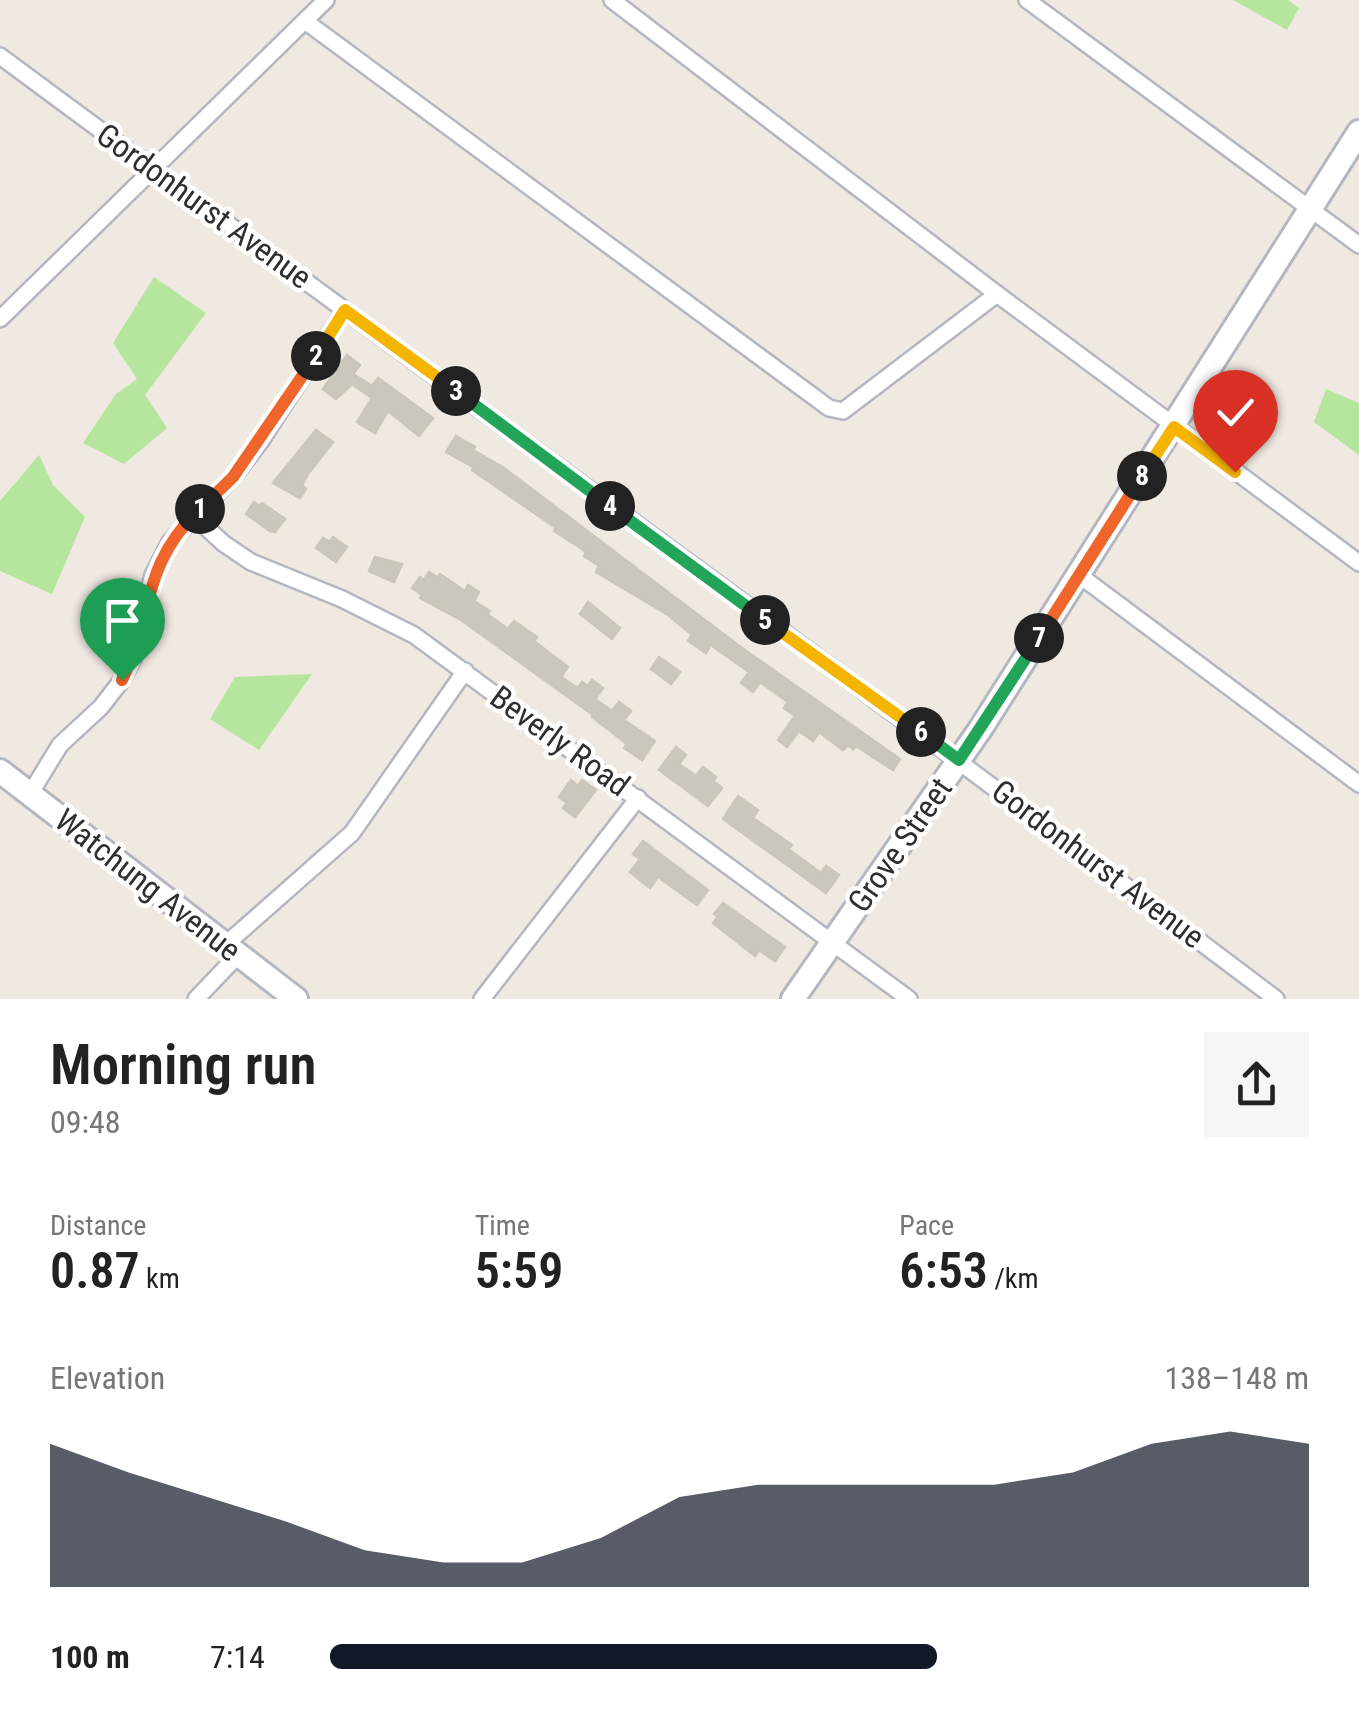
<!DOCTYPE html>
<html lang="en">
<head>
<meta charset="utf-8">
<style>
  body { margin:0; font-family:"Roboto Condensed",sans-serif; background:#f6f6f6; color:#222; height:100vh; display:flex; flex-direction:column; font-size:38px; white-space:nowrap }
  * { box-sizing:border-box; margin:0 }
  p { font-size:32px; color:#767676 }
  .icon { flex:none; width:55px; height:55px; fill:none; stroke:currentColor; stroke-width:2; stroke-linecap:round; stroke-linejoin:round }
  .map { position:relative; height:999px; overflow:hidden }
  .drawer { display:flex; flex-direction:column; background:#fff; flex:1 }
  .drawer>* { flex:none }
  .pin { position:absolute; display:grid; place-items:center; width:85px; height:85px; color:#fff; margin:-102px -42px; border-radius:50% 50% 50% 0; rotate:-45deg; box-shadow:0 0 10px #0007 }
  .pin .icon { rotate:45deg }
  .km { position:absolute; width:50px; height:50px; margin:-25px; border-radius:50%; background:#222; color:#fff; font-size:28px; line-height:50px; text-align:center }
  .round { display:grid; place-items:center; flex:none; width:105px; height:105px; border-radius:0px; background:#f6f6f6 }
  .head { display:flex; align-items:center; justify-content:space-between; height:170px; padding:0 50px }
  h1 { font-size:55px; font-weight:600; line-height:75px }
  .stats { display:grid; grid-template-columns:repeat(3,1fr); gap:15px; height:170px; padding:10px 50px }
  .stats div { display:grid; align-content:center }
  .stats b { font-size:50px; font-weight:600 }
  .stats small { font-size:28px; font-weight:400 }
  .stats p { font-size:28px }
  .chart { height:280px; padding:20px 50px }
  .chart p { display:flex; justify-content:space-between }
  .chart svg { width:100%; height:180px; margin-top:10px; fill:#111827; opacity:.7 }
  ul { padding:0 50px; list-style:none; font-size:32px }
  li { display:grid; grid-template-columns:160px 120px 1fr; align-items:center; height:75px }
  li i { height:25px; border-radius:12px; background:#111827 }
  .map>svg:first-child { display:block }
  .green { fill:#b6e59e }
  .building { fill:#cbc7bf; stroke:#cbc5ba; stroke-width:2.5 }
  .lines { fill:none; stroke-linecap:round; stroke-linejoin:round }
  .minor-casing { stroke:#b4b7c1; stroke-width:20 }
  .secondary-casing { stroke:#b4b7c1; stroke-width:28 }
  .minor { stroke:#fff; stroke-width:15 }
  .secondary { stroke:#fff; stroke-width:22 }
  .split-1-casing { stroke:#fff; stroke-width:20 }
  .split-2-casing { stroke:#fff; stroke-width:20 }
  .split-3-casing { stroke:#fff; stroke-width:20 }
  .split-4-casing { stroke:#fff; stroke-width:20 }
  .split-5-casing { stroke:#fff; stroke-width:20 }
  .split-6-casing { stroke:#fff; stroke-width:20 }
  .split-7-casing { stroke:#fff; stroke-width:20 }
  .split-8-casing { stroke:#fff; stroke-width:20 }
  .split-9-casing { stroke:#fff; stroke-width:20 }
  .split-1 { stroke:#f0652b; stroke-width:12 }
  .split-2 { stroke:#f0652b; stroke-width:12 }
  .split-3 { stroke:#f5b400; stroke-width:12 }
  .split-4 { stroke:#22a559; stroke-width:12 }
  .split-5 { stroke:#22a559; stroke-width:12 }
  .split-6 { stroke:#f5b400; stroke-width:12 }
  .split-7 { stroke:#22a559; stroke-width:12 }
  .split-8 { stroke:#f0652b; stroke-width:12 }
  .split-9 { stroke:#f5b400; stroke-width:12 }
  .labels { text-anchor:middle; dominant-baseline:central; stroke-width:9; stroke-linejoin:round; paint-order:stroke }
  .street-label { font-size:32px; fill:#2e2e2e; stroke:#fff }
</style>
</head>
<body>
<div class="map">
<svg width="1359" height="999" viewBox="0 0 1359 999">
  <rect width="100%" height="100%" fill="#efe9e1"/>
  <!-- green -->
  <g class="green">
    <polygon points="1233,0 1288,0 1299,8 1287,30"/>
    <polygon points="154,277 206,313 145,395 167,428 124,464 83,443 116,394 137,379 113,343"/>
    <polygon points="1326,389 1359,403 1359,455 1314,422"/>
    <polygon points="39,455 53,485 85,517 52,594 0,571 0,501"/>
    <polygon points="312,674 259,750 210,719 235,677"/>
  </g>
  <!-- building -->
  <g class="building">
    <polygon points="347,355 360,365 353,374 372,386 378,378 433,418 419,436 388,411 375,433 357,422 372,398 352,384 336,399 323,389"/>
    <polygon points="316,430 333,442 308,474 302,485 306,489 300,498 273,483"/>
    <polygon points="456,436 475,447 473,450 504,468 742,648 900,759 893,770 856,746 853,749 848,745 843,750 819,732 813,741 799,731 787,747 778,740 795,716 784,708 788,702 760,682 753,692 741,683 749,672 711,645 706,653 688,641 692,635 668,615 596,572 599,566 584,556 586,552 579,547 554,531 556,528 472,470 473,467 446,452"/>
    <polygon points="254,502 259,506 262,503 285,519 275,532 270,531 246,514"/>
    <polygon points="333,537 347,547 336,562 316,548 323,538 330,542"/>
    <polygon points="375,557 402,564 394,582 369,571"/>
    <polygon points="429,572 437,577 440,574 465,591 468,585 479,592 474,601 490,611 487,614 508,629 514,621 537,637 534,641 568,667 561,677 578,688 582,682 588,686 592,680 603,688 595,699 612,711 619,702 631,711 624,720 655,741 642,760 624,748 627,744 592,717 593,715 461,620 420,598 422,595 412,588 420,577 424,580"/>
    <polygon points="588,602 620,628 612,639 580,614"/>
    <polygon points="659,657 680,672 671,684 651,669"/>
    <polygon points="676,747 686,755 679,764 696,776 703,767 716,777 713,781 722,788 708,806 659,770"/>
    <polygon points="571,780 578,786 582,780 596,790 575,817 563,808 567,803 559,797"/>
    <polygon points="738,796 758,810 753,818 792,845 788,849 821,873 826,866 839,875 826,893 723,819"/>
    <polygon points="643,841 708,890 697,905 658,877 650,888 630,872 640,859 633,854"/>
    <polygon points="723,903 785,947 775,961 759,950 755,956 713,923 718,917 714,914"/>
  </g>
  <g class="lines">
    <defs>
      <g id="minor">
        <polyline points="612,0 997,294 1359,563"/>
        <polyline points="1027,0 1359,245"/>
        <polyline points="305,21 829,408 843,411 997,294"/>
        <path d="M0 56C425 371 854 680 1276 999"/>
        <polyline points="0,319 326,0"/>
        <polyline points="193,515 223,543 251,562 342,599 414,635 909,999"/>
        <polyline points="1079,575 1359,784"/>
        <polyline points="30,794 60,745 101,707 122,680 133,658 153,575 170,542 233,477 260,442 345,310"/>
        <polyline points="225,945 352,833 465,671"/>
        <polyline points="196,999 238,955"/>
        <polyline points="482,999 638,798"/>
      </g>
      <g id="secondary">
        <polyline points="0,771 296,999"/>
        <polyline points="793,999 981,728 1359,132"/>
      </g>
    </defs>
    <!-- minor casing -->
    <use href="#minor" class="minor-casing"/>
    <!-- secondary casing -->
    <use href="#secondary" class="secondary-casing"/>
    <!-- minor -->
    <use href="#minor" class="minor"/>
    <!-- secondary -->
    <use href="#secondary" class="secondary"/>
  </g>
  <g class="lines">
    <defs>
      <path id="split-1" d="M122 680C154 614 140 566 200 509"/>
      <polyline id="split-2" points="200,509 233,477 316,356"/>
      <polyline id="split-3" points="316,356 345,310 456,391"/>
      <polyline id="split-4" points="456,391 610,506"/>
      <polyline id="split-5" points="610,506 765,620"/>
      <polyline id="split-6" points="765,620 921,732"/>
      <polyline id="split-7" points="921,732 959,760 1039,638"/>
      <polyline id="split-8" points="1039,638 1142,476"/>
      <polyline id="split-9" points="1142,476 1174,427 1235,472"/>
    </defs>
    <!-- split-1 casing -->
    <use href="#split-1" class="split-1-casing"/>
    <!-- split-2 casing -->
    <use href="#split-2" class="split-2-casing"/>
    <!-- split-3 casing -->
    <use href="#split-3" class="split-3-casing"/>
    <!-- split-4 casing -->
    <use href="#split-4" class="split-4-casing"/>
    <!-- split-5 casing -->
    <use href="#split-5" class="split-5-casing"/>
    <!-- split-6 casing -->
    <use href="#split-6" class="split-6-casing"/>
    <!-- split-7 casing -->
    <use href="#split-7" class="split-7-casing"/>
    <!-- split-8 casing -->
    <use href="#split-8" class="split-8-casing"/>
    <!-- split-9 casing -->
    <use href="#split-9" class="split-9-casing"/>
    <!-- split-1 -->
    <use href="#split-1" class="split-1"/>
    <!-- split-2 -->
    <use href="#split-2" class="split-2"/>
    <!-- split-3 -->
    <use href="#split-3" class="split-3"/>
    <!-- split-4 -->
    <use href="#split-4" class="split-4"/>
    <!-- split-5 -->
    <use href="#split-5" class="split-5"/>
    <!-- split-6 -->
    <use href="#split-6" class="split-6"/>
    <!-- split-7 -->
    <use href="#split-7" class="split-7"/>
    <!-- split-8 -->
    <use href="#split-8" class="split-8"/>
    <!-- split-9 -->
    <use href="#split-9" class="split-9"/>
  </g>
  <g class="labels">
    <!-- street labels -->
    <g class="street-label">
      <text transform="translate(204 206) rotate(36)">Gordonhurst Avenue</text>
      <text transform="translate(560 741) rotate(36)">Beverly Road</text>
      <text transform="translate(900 845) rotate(-55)">Grove Street</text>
      <text transform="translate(1098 864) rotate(37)">Gordonhurst Avenue</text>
      <text transform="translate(148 885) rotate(38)">Watchung Avenue</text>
    </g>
  </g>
</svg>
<div class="pin" style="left:122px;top:680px;background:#1e9e55"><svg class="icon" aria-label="arrive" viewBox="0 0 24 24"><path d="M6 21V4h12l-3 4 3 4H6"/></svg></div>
<div class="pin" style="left:1235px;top:472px;background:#d93025"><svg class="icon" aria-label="check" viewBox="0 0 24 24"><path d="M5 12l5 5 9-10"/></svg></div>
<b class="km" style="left:200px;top:509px">1</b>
<b class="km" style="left:316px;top:356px">2</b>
<b class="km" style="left:456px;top:391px">3</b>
<b class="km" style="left:610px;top:506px">4</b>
<b class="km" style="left:765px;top:620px">5</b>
<b class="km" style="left:921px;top:732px">6</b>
<b class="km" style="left:1039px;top:638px">7</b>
<b class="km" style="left:1142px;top:476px">8</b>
</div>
<section class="drawer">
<div class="head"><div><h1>Morning run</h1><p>09:48</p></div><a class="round"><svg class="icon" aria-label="share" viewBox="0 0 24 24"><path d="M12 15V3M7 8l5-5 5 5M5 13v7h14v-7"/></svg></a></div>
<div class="stats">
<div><p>Distance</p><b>0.87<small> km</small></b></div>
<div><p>Time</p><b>5:59</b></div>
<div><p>Pace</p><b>6:53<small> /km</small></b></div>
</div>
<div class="chart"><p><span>Elevation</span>138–148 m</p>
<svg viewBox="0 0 160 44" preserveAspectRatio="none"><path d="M0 44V9L10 16L20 22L30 28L40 35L50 38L60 38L70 32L80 22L90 19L100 19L110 19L120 19L130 16L140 9L150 6L160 9V44z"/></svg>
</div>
<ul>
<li><b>100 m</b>7:14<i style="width:62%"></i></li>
</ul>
</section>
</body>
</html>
